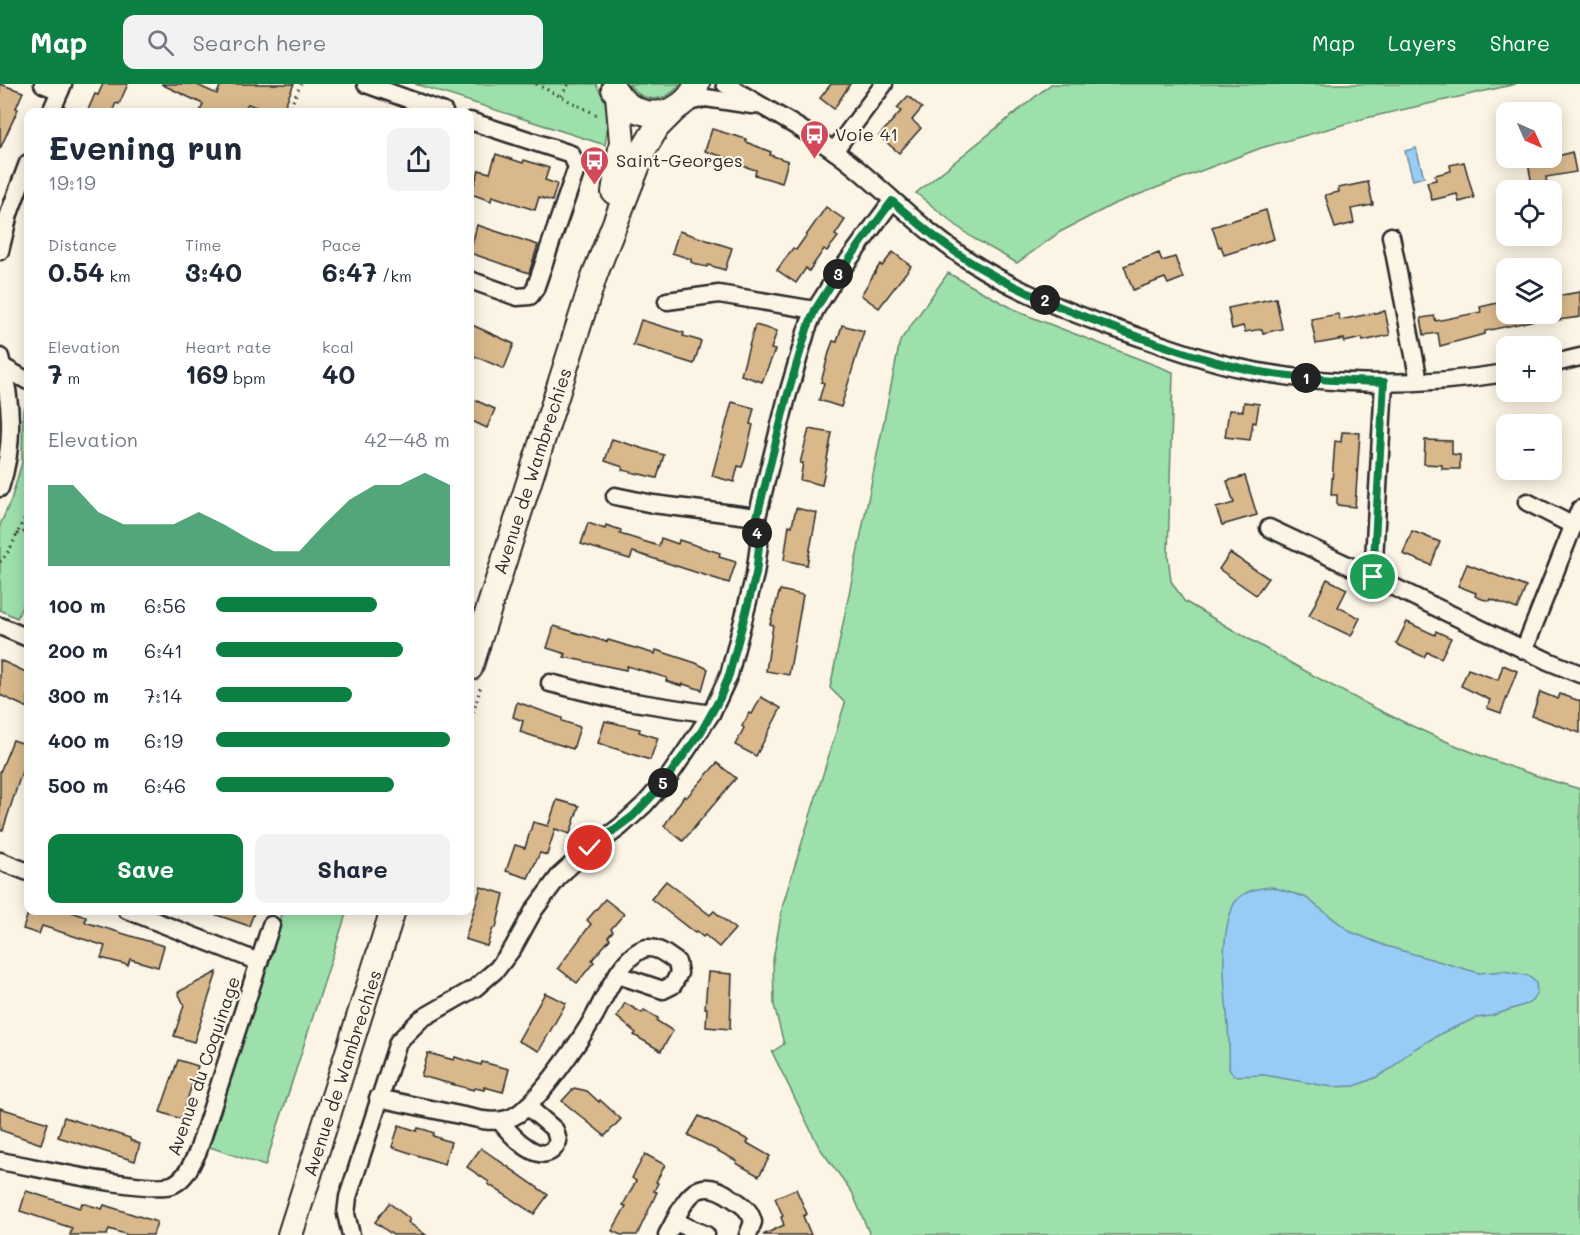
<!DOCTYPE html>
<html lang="en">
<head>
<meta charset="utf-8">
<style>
  body { margin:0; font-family:Mali,sans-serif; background:#f2f2f3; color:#1f2937; height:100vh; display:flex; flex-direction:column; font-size:22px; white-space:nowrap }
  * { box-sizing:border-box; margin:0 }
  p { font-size:20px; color:#747a83 }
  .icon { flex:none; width:33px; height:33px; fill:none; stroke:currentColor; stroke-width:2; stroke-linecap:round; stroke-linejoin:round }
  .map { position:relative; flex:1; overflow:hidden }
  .drawer { position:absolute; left:24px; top:24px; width:450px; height:807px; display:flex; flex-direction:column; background:#fff; border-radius:12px; box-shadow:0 3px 15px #0003 }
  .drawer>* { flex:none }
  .needle { width:39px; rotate:135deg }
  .buttons { position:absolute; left:1496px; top:18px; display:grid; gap:12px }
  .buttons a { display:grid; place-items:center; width:66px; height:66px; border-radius:12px; background:#fff; box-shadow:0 3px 15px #0003; font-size:30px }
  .pin { position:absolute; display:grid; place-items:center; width:51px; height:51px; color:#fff; margin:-26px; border:3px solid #fff; border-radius:50%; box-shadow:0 2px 6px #0007 }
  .km { position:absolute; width:30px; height:30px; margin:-15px; border-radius:50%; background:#222; color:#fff; font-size:16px; line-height:30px; text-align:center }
  .round { display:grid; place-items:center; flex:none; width:63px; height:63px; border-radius:12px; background:#f2f2f3 }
  .overview { display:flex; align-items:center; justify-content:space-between; height:102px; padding:0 24px }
  h1 { font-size:33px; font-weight:700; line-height:45px }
  .figures { display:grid; grid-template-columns:repeat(3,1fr); gap:9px; height:102px; padding:6px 24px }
  .figures div { display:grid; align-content:center }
  .figures b { font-size:26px; font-weight:700 }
  .figures small { font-size:16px; font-weight:400 }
  .figures p { font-size:16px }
  .chart { height:168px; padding:12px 24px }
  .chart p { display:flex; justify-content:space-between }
  .chart svg { width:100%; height:108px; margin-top:6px; fill:#0b8043; opacity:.7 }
  .primary-button { display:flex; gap:12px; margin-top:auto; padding:12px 24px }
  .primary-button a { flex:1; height:69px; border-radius:12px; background:#0b8043; color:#fff; font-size:24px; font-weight:700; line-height:69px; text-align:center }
  .primary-button a+a { background:#f2f2f3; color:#1f2937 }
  ul { padding:0 24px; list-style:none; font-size:20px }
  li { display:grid; grid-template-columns:96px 72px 1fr; align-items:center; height:45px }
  li i { height:15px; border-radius:8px; background:#0b8043 }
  header { display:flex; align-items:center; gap:36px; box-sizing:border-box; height:84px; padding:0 30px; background:#0b8043; color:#fff }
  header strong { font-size:28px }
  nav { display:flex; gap:33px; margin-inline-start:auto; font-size:21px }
  .search { width:420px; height:54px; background:#f2f2f3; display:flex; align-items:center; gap:15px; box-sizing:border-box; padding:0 21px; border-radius:12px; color:#747a83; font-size:22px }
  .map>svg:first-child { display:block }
  .green { fill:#9de0ab; stroke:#64866b; stroke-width:1.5 }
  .water { fill:#97cdf5; stroke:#6c8ca4; stroke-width:1.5 }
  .building { fill:#d9b88c; stroke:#2b2b2b; stroke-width:1.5 }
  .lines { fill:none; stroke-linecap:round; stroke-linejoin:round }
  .minor-casing { stroke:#2b2b2b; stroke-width:21 }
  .secondary-casing { stroke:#2b2b2b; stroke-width:28 }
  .path { stroke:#2b2b2b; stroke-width:3; stroke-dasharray:1.5 4.5; stroke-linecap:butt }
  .minor { stroke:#fcf5e5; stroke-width:16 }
  .secondary { stroke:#fcf5e5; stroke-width:24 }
  .route-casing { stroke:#fff; stroke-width:12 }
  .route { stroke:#0b8043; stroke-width:8 }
  .labels { text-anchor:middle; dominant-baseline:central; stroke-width:4.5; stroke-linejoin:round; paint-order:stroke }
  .poi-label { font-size:18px; fill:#2b2b2b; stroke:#fcf5e5; text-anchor:start }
  .street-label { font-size:18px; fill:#2b2b2b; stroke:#fcf5e5 }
</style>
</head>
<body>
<header>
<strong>Map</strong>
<div class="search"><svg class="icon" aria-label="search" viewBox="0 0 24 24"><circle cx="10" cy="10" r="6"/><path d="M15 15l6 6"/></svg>Search here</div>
<nav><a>Map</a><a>Layers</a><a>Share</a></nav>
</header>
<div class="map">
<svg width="1580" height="1151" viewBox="0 0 1580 1151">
  <rect width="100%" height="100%" fill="#fcf5e5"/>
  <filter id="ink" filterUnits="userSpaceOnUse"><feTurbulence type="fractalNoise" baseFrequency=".0167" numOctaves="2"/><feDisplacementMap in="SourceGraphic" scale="12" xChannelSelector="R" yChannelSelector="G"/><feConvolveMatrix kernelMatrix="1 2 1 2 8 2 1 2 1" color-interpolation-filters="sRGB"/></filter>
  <g filter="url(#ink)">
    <!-- green -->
    <g class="green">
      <polygon points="415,0 596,0 610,27 605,61"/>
      <path d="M629 0H680C667 19 642 20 629 0Z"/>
      <polygon points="1051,0 1516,0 1366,34 1261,64 1114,120 1060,148 1017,179 971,153 916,109"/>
      <path d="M948 189 1021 229 1173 288 1168 472 1171 497 1184 517C1310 592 1438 666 1580 705V1151H870L852 1108 819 1063 772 968 784 960 774 921 773 876 783 820 845 619 830 604 900 257Z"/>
      <polygon points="28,319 28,509 17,534 0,526 0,441 11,416 22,379 23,326"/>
      <polygon points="268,827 347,827 265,1082 207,1062 281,831"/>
    </g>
    <!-- water -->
    <g class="water">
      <polygon points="1416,64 1424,93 1413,96 1405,67"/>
      <path d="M1272 803 1305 813 1351 848 1386 862 1479 889 1504 887 1529 892 1536 899 1537 909 1530 919 1491 932 1476 934 1442 949 1409 968 1392 984 1377 993 1355 1002 1332 1003 1264 991 1234 992 1229 985C1232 933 1216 886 1229 834 1231 828 1232 822 1236 817 1245 806 1259 804 1272 803Z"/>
    </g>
    <!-- building -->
    <g class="building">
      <polygon points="0,0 23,8 16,24 18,25 0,65"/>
      <polygon points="103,0 128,0 119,20 116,19 112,28 87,28 95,10 98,11"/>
      <polygon points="161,0 195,0 217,10 221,0 294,0 282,28 269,28 248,20 242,28 200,28 203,20"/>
      <polygon points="831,0 850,0 834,25 820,14"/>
      <polygon points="908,12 922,24 912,36 921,44 899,69 879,52 901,27 897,24"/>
      <polygon points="712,45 746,55 746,58 771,68 770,71 788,77 782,99 755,91 756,86 730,78 731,75 705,67"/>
      <polygon points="1572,68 1576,88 1546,93 1548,106 1533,106 1527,74 1551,74"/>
      <polygon points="496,70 523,79 524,76 549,84 545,96 557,100 552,117 539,113 535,126 492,112 491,117 471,110 479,86 490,89"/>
      <polygon points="1464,78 1474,114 1459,118 1457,110 1432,116 1427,98 1436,96 1435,91 1451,87 1450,81"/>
      <polygon points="1368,98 1373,121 1351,125 1354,139 1335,144 1325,111 1339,108 1338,104"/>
      <polygon points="826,123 845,136 835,151 838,153 827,167 824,165 809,187 806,184 796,199 777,186 793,164 796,166"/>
      <polygon points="1266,126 1274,155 1224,171 1221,162 1219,163 1212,143"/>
      <polygon points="477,141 538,161 529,189 470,169"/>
      <polygon points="679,147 732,164 725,186 708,181 707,183 698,181 691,178 691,175 672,169"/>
      <polygon points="893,168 911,182 879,224 861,211 880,180 882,182"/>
      <polygon points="1159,169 1162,177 1175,173 1183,194 1168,200 1165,194 1133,206 1124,182"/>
      <polygon points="1580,208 1580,233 1551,237 1551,213"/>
      <polygon points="1276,214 1282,245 1263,249 1262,245 1245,248 1243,242 1232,245 1228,224"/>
      <polygon points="1506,217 1506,230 1535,230 1536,236 1485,247 1485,250 1440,262 1438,249 1424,251 1421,234 1434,232 1436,237 1481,228 1480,223"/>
      <polygon points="1385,227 1390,251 1363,257 1362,254 1344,258 1344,255 1316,260 1311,235 1338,230 1340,236"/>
      <polygon points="641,236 684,249 683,252 701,257 694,280 633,261"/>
      <polygon points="470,240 514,260 504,285 470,270"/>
      <polygon points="755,241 777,247 771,265 775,266 762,298 741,291"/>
      <polygon points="842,241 864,247 841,323 819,316 824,299 821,298 830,265 833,257 837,258"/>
      <polygon points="470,314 495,325 487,344 470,336"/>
      <polygon points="732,318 754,324 750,340 753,341 745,375 742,383 738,382 734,398 712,392"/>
      <polygon points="1244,318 1259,320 1256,339 1253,338 1250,356 1225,353 1229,326 1243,327"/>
      <polygon points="809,345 832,349 822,401 800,396 803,379 800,379"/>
      <polygon points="1342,348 1360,349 1355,423 1337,421 1337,411 1331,411 1335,357 1341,358"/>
      <polygon points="612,355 664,371 657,394 622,386 623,383 605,377"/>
      <polygon points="1425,356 1452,357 1452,370 1460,371 1460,385 1442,385 1442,381 1424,380"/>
      <polygon points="1245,392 1257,431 1222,441 1216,424 1234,419 1227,397"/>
      <polygon points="796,424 817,429 807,481 784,476 789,441 792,442"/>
      <polygon points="588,439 605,445 606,441 621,446 620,450 659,462 661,454 678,460 679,456 720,469 719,473 736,478 729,499 633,468 630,475 581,460"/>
      <polygon points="1412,447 1440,458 1431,481 1403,470"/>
      <polygon points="1230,469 1268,494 1256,511 1219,485"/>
      <polygon points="1467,480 1526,503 1517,525 1491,515 1490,517 1482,515 1475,512 1476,509 1458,502"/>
      <polygon points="1327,495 1347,505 1338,523 1360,534 1351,552 1309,532"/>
      <polygon points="780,506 803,511 789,591 766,587 773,541 770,540"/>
      <polygon points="1407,538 1435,551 1436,547 1451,554 1441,574 1427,568 1424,573 1396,560"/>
      <polygon points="554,542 607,558 608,556 655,570 656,566 696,579 708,585 702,606 683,600 682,602 666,597 667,594 627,582 626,586 564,573 566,570 547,564"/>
      <polygon points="0,576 28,589 28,624 0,611"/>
      <polygon points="1503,581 1517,587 1501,629 1487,624 1490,616 1461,602 1468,585 1498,596"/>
      <polygon points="1540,608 1558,615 1560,610 1580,617 1580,649 1532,632"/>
      <polygon points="761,613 781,624 756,672 735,661 744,644 742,642 746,635 749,629 752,630"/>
      <polygon points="517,618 562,634 562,637 580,643 573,665 520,648 523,637 513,633"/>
      <polygon points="605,637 640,645 639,648 658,654 650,676 598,659"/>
      <polygon points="13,656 28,661 25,671 27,672 3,746 0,746 0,688"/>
      <polygon points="717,679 736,694 683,757 664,742 684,712 686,714"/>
      <polygon points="557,716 579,722 570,750 555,745 547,771 540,769 528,794 506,787 515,761 525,764 533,738 548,742"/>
      <polygon points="666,797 710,831 714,827 735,845 719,863 705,851 703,853 696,847 695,849 651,815"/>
      <polygon points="481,803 504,810 496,844 493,844 487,862 465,855"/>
      <polygon points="605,815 624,830 611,845 613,847 608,853 610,855 592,876 594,878 577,899 558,884 591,840 587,836"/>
      <polygon points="29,826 66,826 86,833 85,838 164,862 158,883 130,875 128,881 101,874 105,862 42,842 39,850 23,845"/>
      <polygon points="212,826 255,826 249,842 211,829"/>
      <polygon points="217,888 194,958 174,952 184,921 178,908"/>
      <polygon points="708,888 732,890 730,945 706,943 707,924 705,924"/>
      <polygon points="545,909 566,919 539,967 518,957"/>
      <polygon points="625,919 642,929 644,926 658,934 657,937 673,947 661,967 634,951 636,949 617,933"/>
      <polygon points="428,969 454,976 455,973 481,981 482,978 509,985 503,1008 484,1003 484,1006 475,1004 474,1006 421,992"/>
      <polygon points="178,976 198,982 181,1035 160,1028"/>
      <polygon points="574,1004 587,1007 599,1018 600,1016 621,1035 605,1052 562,1017"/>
      <polygon points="0,1024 48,1039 41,1060 0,1046"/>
      <polygon points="699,1032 749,1056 747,1059 770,1072 759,1092 736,1079 737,1077 688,1051"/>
      <polygon points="64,1033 130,1054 130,1056 140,1060 135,1077 58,1053"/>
      <polygon points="399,1041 417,1047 418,1044 426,1046 434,1049 433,1052 451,1058 444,1080 392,1063"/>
      <polygon points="481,1064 548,1111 534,1130 488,1100 489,1098 467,1083"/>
      <polygon points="645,1070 665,1081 656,1098 658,1099 654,1107 657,1108 637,1151 621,1151 612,1147 626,1122 623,1121 636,1097 632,1094"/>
      <polygon points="796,1105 807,1130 803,1132 811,1151 763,1151 784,1141 781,1133 783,1132 775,1114"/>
      <polygon points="26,1107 80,1124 82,1119 102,1125 104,1121 157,1138 153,1151 128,1151 109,1145 107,1151 70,1151 72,1144 20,1127"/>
      <polygon points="389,1119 410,1135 408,1138 426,1151 393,1151 375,1138"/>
    </g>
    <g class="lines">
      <defs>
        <g id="minor">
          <polyline points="43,0 60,7"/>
          <polyline points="366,0 444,28"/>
          <path d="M725 0C769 27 815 50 855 83 894 115 928 151 971 178 1016 207 1068 228 1119 246 1157 259 1196 274 1235 283 1323 303 1418 303 1506 289"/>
          <polyline points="684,19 706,14 752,21"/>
          <polyline points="51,28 63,0"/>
          <polyline points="470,37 571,70 577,83 535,205 530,212 517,213 470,196"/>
          <polyline points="834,67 884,0"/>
          <polyline points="1391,152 1419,297"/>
          <polyline points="0,167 9,130 28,79"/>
          <polyline points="667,217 719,210 815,226"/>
          <path d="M0 273C12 318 15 359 0 404"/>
          <polyline points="1551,280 1580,273"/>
          <polyline points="3,283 28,297"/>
          <polyline points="1384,299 1373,493 1548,577 1580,590"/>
          <polyline points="615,412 653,420 757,433"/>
          <polyline points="1527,418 1572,441"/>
          <polyline points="1269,444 1373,493"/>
          <polyline points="0,542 28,554"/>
          <polyline points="1524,566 1580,425"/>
          <polyline points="550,599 615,615 711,630"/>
          <polyline points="0,777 28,788"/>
          <polyline points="127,826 259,878"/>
          <path d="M378 1014 483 1036C496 1038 507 1037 518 1030 542 1013 580 957 595 931 605 912 622 873 643 865 656 861 667 871 677 878L679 889 673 901 663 906 618 891"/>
          <path d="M500 1037C511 1051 545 1089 558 1057L555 1046 527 1022"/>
          <path d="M0 1077C31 1082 152 1111 174 1100 187 1093 192 1079 198 1067L271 841"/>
          <polyline points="675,1138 706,1151"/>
          <polyline points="351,1151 346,1130 348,1113 398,958 421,935 475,904 497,885 513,864 534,826 560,791 581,772 620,743 645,720 670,691 711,630 729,591 755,490 759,461 757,433 787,313 807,245 815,226 834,196 892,117"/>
          <path d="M667 1151C684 1121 693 1086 732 1114 742 1121 750 1125 753 1138L748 1151"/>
        </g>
        <g id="secondary">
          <path d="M614 5C634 40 681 37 697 0"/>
          <polyline points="614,108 622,58 618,11"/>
          <polyline points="470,584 595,190 645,63 657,43 675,25"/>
          <polyline points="290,1151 393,826"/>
        </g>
      </defs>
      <!-- minor casing -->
      <use href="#minor" class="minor-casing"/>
      <!-- secondary casing -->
      <use href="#secondary" class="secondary-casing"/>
      <!-- path -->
      <g class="path">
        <polyline points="536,0 599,32"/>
        <polyline points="561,12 569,0"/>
        <polyline points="288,28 301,0"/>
        <polyline points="17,450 28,447"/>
        <path d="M0 478C14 464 17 445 28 429"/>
        <polyline points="470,640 481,602"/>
      </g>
      <!-- minor -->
      <use href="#minor" class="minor"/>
      <!-- secondary -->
      <use href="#secondary" class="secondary"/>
    </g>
  </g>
  <g class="lines" filter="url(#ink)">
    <defs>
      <path id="route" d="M590 764 633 732 658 706 701 648 720 614 729 591 756 490 759 462 757 433 787 313 807 245 815 226 834 196 892 117C918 139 943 161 972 179 1021 209 1076 230 1130 250 1173 265 1216 280 1261 288 1302 295 1343 297 1384 298L1373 493"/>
    </defs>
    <!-- route casing -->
    <use href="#route" class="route-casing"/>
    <!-- route -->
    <use href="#route" class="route"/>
  </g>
  <!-- icons -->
  <defs>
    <symbol id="bus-pin" viewBox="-11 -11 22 30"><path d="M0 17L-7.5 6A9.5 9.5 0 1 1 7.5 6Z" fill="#d1495b" stroke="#fcf5e5"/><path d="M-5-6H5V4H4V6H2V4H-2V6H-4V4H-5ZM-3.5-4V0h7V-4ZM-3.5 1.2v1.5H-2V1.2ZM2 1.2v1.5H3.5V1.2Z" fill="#fff"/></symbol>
  </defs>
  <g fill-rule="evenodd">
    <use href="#bus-pin" x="798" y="34" width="33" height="45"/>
    <use href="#bus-pin" x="578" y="60" width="33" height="45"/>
  </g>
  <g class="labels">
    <!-- poi labels -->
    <g class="poi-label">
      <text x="835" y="50">Voie 41</text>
      <text x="616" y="76">Saint-Georges</text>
    </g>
    <!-- street labels -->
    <g class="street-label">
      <text transform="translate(532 387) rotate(-72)">Avenue de Wambrechies</text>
      <text transform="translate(203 982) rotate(-71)">Avenue du Coquinage</text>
      <text transform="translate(342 989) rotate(-72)">Avenue de Wambrechies</text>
    </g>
  </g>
</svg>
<div class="buttons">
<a><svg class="needle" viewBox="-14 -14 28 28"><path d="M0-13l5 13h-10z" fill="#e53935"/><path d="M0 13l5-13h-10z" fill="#747a83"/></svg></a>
<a><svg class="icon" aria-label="locate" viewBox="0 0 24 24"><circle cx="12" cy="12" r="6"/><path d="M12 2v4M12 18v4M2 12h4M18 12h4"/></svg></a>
<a><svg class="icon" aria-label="layers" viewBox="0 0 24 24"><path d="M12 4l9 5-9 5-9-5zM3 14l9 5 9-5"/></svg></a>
<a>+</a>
<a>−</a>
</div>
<div class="pin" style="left:1373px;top:493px;background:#1e9e55"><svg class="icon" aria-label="arrive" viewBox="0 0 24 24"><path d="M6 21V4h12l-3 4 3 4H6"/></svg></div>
<div class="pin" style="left:590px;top:764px;background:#d93025"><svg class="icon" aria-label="check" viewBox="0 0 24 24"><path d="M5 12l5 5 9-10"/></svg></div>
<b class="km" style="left:1306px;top:294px">1</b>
<b class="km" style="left:1045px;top:216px">2</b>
<b class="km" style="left:838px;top:190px">3</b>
<b class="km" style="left:757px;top:449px">4</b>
<b class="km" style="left:663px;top:699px">5</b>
<section class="drawer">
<div class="overview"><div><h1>Evening run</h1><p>19:19</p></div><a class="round"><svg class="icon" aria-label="share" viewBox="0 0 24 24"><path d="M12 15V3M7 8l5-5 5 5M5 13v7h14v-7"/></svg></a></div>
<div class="figures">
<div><p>Distance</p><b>0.54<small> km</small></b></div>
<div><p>Time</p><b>3:40</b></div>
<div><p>Pace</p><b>6:47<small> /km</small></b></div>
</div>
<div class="figures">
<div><p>Elevation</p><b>7<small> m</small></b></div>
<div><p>Heart rate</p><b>169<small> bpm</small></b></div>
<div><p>kcal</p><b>40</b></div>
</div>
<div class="chart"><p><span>Elevation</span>42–48 m</p>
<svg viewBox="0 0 160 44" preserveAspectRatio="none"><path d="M0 44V11L10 11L20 22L30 27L40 27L50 27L60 22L70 27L80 33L90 38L100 38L110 27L120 17L130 11L140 11L150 6L160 11V44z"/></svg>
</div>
<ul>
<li><b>100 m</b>6:56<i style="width:69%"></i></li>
<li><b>200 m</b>6:41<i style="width:80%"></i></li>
<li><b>300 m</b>7:14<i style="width:58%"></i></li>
<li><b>400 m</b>6:19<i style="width:100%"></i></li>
<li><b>500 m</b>6:46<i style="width:76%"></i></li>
</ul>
<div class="primary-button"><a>Save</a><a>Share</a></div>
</section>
</div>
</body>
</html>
